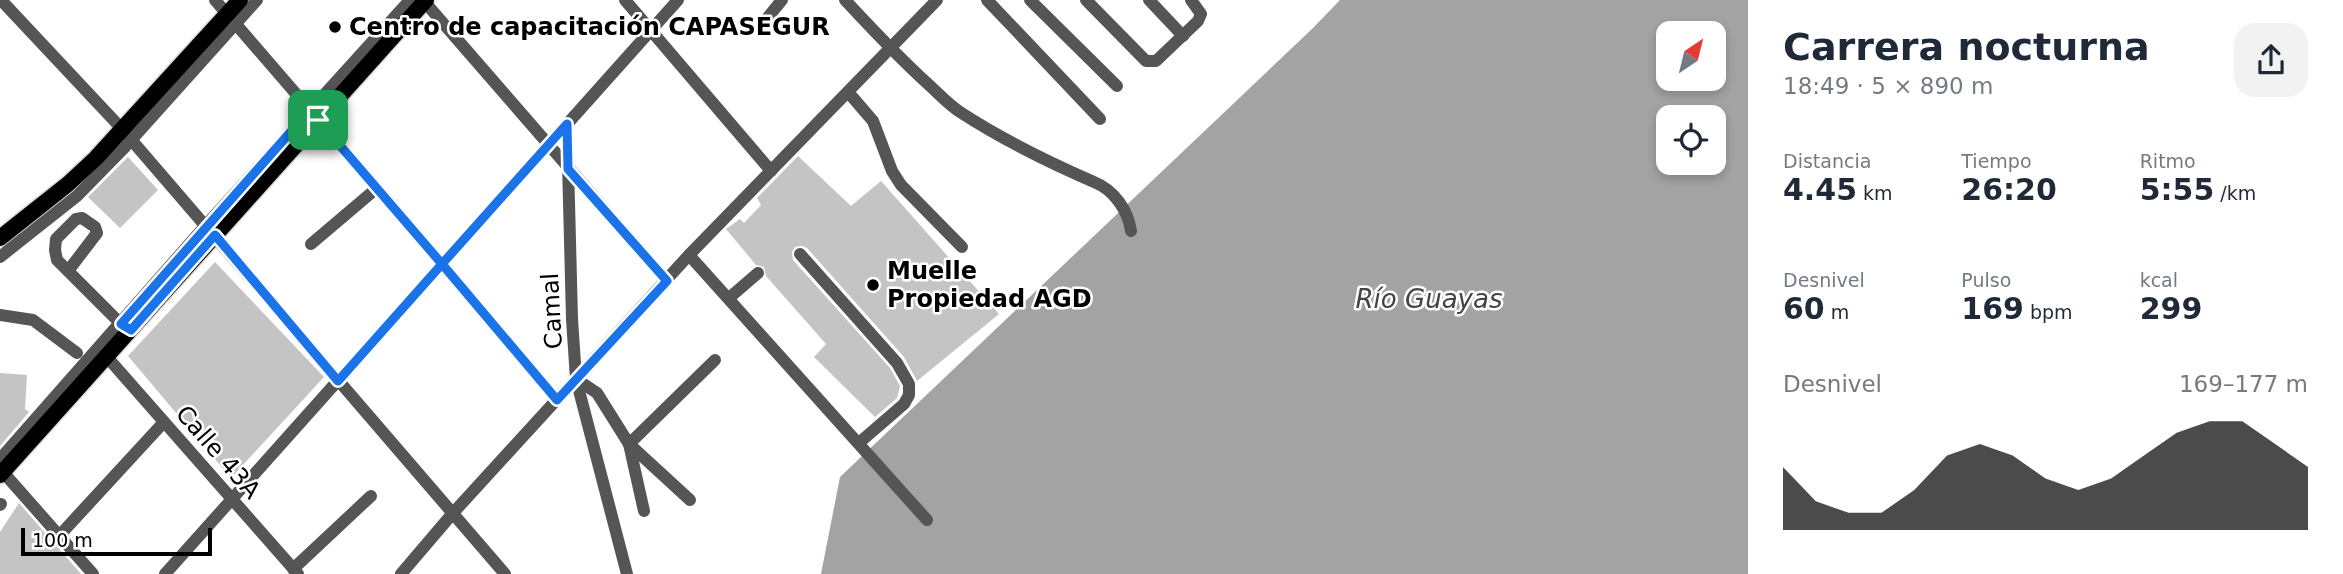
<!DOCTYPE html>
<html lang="es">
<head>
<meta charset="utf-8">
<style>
  body { margin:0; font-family:"DejaVu Sans",sans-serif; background:#f2f2f3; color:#1f2937; height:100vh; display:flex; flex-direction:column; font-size:26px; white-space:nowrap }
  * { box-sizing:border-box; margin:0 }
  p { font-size:23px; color:#747a83 }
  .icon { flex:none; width:38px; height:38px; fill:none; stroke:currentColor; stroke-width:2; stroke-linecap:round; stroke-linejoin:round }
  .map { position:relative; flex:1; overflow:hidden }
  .sheet { display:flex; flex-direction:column; background:#fff; width:595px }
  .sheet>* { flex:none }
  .needle { width:46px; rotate:35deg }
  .buttons { position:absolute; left:1656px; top:21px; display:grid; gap:14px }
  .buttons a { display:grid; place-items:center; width:70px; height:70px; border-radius:14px; background:#fff; box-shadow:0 4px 10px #0003; font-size:35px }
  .scale { position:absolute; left:21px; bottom:18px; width:191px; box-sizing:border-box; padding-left:7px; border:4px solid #000; border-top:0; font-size:19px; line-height:24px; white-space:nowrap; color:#000; -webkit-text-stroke:5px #fff; paint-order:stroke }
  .pin { position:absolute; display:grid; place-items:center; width:60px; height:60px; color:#fff; margin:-30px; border-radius:14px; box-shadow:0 4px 10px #0006 }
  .round { display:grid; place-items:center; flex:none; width:74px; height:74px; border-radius:21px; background:#f2f2f3 }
  .headline { display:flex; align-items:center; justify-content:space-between; height:119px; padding:0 35px }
  h1 { font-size:38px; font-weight:800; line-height:52px }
  .figures { display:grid; grid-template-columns:repeat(3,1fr); gap:10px; height:119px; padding:7px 35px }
  .figures div { display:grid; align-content:center }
  .figures b { font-size:30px; font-weight:800 }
  .figures small { font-size:19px; font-weight:400 }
  .figures p { font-size:19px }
  .chart { height:196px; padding:14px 35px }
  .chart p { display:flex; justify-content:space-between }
  .chart svg { width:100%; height:126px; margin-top:7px; fill:#000; opacity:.7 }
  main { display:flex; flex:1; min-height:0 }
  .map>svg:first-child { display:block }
  .water { fill:#a3a3a3; fill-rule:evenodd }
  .building { fill:#c4c4c4 }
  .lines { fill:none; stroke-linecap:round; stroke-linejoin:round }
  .major-casing { stroke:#dbdbdb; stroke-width:19 }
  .minor { stroke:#555; stroke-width:12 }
  .major { stroke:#000; stroke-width:16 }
  .route-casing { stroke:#fff; stroke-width:14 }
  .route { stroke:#1a73e8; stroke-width:9 }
  .poi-dot { fill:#000; stroke:#fff; stroke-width:2.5 }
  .labels { text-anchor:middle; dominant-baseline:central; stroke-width:5; stroke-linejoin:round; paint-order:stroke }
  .poi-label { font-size:24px; font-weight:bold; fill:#000; stroke:#fff; text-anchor:start }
  .street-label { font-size:24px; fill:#000; stroke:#fff }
  .water-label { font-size:26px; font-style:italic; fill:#444; stroke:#fff }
</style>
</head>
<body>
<main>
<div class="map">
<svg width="1748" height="574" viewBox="0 0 1748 574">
  <rect width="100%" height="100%" fill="#fff"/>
  <!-- water -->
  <path class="water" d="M1340 0H1748V574H821L840 477 1313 28ZM1668 33H1713V79H1668ZM1668 117H1713V163H1668Z"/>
  <!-- building -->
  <g class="building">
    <polygon points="798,156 851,206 881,181 999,314 917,381 904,357 807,248 802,246 795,247 792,252 793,260 890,368 900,386 897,398 875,417 814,357 826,344 766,276 764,267 756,265 726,229 740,219 744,223 761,205 757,198"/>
    <polygon points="128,157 158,190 120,228 88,197"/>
    <polygon points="215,262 324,377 231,478 128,356"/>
    <polygon points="0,373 27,375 25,409 29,412 0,446"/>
    <polygon points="19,503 53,542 81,574 0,574 0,532"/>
  </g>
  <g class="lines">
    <defs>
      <g id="major">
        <polyline points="0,238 68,184 96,158 240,0"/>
        <polyline points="0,475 426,0"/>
      </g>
    </defs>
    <!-- major casing -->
    <use href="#major" class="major-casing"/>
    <!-- minor -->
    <g class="minor">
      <polyline points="1,0 122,129 505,574"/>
      <polyline points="215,0 442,263 557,400"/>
      <polyline points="423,0 667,281"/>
      <polyline points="625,0 771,171"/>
      <path d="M845 0C872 29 898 57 928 84 938 93 949 105 960 112 1003 140 1048 162 1094 182 1114 190 1128 210 1131 231"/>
      <polyline points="987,0 1100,119"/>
      <polyline points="1030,0 1117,86"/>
      <polyline points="1086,0 1146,61 1156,61 1198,21 1201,14 1191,0"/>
      <polyline points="1149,0 1183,36"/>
      <polyline points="764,22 782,0"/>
      <polyline points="848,92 873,121 892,171 901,185 962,247"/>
      <polyline points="567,124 572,319 576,379 627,574"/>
      <polyline points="311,244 377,188"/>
      <polyline points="800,254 897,363 909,384 909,395 904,404 860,442"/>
      <polyline points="689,255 927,520"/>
      <polyline points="0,257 77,196 125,147 257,0"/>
      <polyline points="68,271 97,233 95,227 82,218 76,219 56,239 55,250 57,260 116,319 125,326"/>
      <polyline points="729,298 758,273"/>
      <polyline points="0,315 33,320 77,353"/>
      <polyline points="107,357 298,574"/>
      <polyline points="576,379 597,393 629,444 690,500"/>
      <polyline points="0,459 206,225 410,0"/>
      <polyline points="3,472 93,574"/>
      <polyline points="0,505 1,504"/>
      <polyline points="644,511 629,444 715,360"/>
      <polyline points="59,536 164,422"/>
      <polyline points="293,569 371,496"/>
      <polyline points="165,574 678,0"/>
      <polyline points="401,574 453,513 689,255 937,0"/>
    </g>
    <!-- major -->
    <use href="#major" class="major"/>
  </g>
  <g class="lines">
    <defs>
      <polyline id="route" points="318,120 310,110 121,324 131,330 215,235 338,381 442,264 557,400 667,281 568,169 567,124 442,264 318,120"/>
    </defs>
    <!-- route casing -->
    <use href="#route" class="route-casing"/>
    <!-- route -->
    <use href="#route" class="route"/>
  </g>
  <!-- markers -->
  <g class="poi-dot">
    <circle cx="335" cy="27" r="7"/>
    <circle cx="873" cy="285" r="7"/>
  </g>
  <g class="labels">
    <!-- poi labels -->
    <g class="poi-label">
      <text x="349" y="27">Centro de capacitación CAPASEGUR</text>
      <text x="887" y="271">Muelle<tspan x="887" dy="28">Propiedad AGD</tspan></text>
    </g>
    <!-- street labels -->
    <g class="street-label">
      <text transform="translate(552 311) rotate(-93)">Camal</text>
      <text transform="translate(218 452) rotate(49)">Calle 43A</text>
    </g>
    <!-- water labels -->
    <g class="water-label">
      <text x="1429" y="299">Río Guayas</text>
    </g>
  </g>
</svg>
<div class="buttons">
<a><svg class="needle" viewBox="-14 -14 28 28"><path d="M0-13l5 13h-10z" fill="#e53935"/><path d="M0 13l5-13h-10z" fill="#747a83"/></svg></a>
<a><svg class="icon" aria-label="locate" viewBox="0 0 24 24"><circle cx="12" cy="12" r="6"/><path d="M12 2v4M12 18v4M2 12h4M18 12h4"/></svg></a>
</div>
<div class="scale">100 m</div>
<div class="pin" style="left:318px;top:120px;background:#1e9e55"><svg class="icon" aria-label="arrive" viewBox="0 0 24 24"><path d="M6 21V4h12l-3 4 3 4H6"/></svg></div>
</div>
<section class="sheet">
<div class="headline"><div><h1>Carrera nocturna</h1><p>18:49 · 5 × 890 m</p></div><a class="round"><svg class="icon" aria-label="share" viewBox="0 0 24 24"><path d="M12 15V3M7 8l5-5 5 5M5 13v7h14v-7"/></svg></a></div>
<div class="figures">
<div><p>Distancia</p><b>4.45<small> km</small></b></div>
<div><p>Tiempo</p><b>26:20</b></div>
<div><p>Ritmo</p><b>5:55<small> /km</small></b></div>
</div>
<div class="figures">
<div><p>Desnivel</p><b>60<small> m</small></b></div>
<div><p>Pulso</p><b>169<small> bpm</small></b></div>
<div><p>kcal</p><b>299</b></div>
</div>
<div class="chart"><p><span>Desnivel</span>169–177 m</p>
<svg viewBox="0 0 160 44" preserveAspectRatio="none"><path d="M0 44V22L10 34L20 38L30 38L40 30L50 18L60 14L70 18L80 26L90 30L100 26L110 18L120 10L130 6L140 6L150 14L160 22V44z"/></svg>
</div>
</section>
</main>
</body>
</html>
